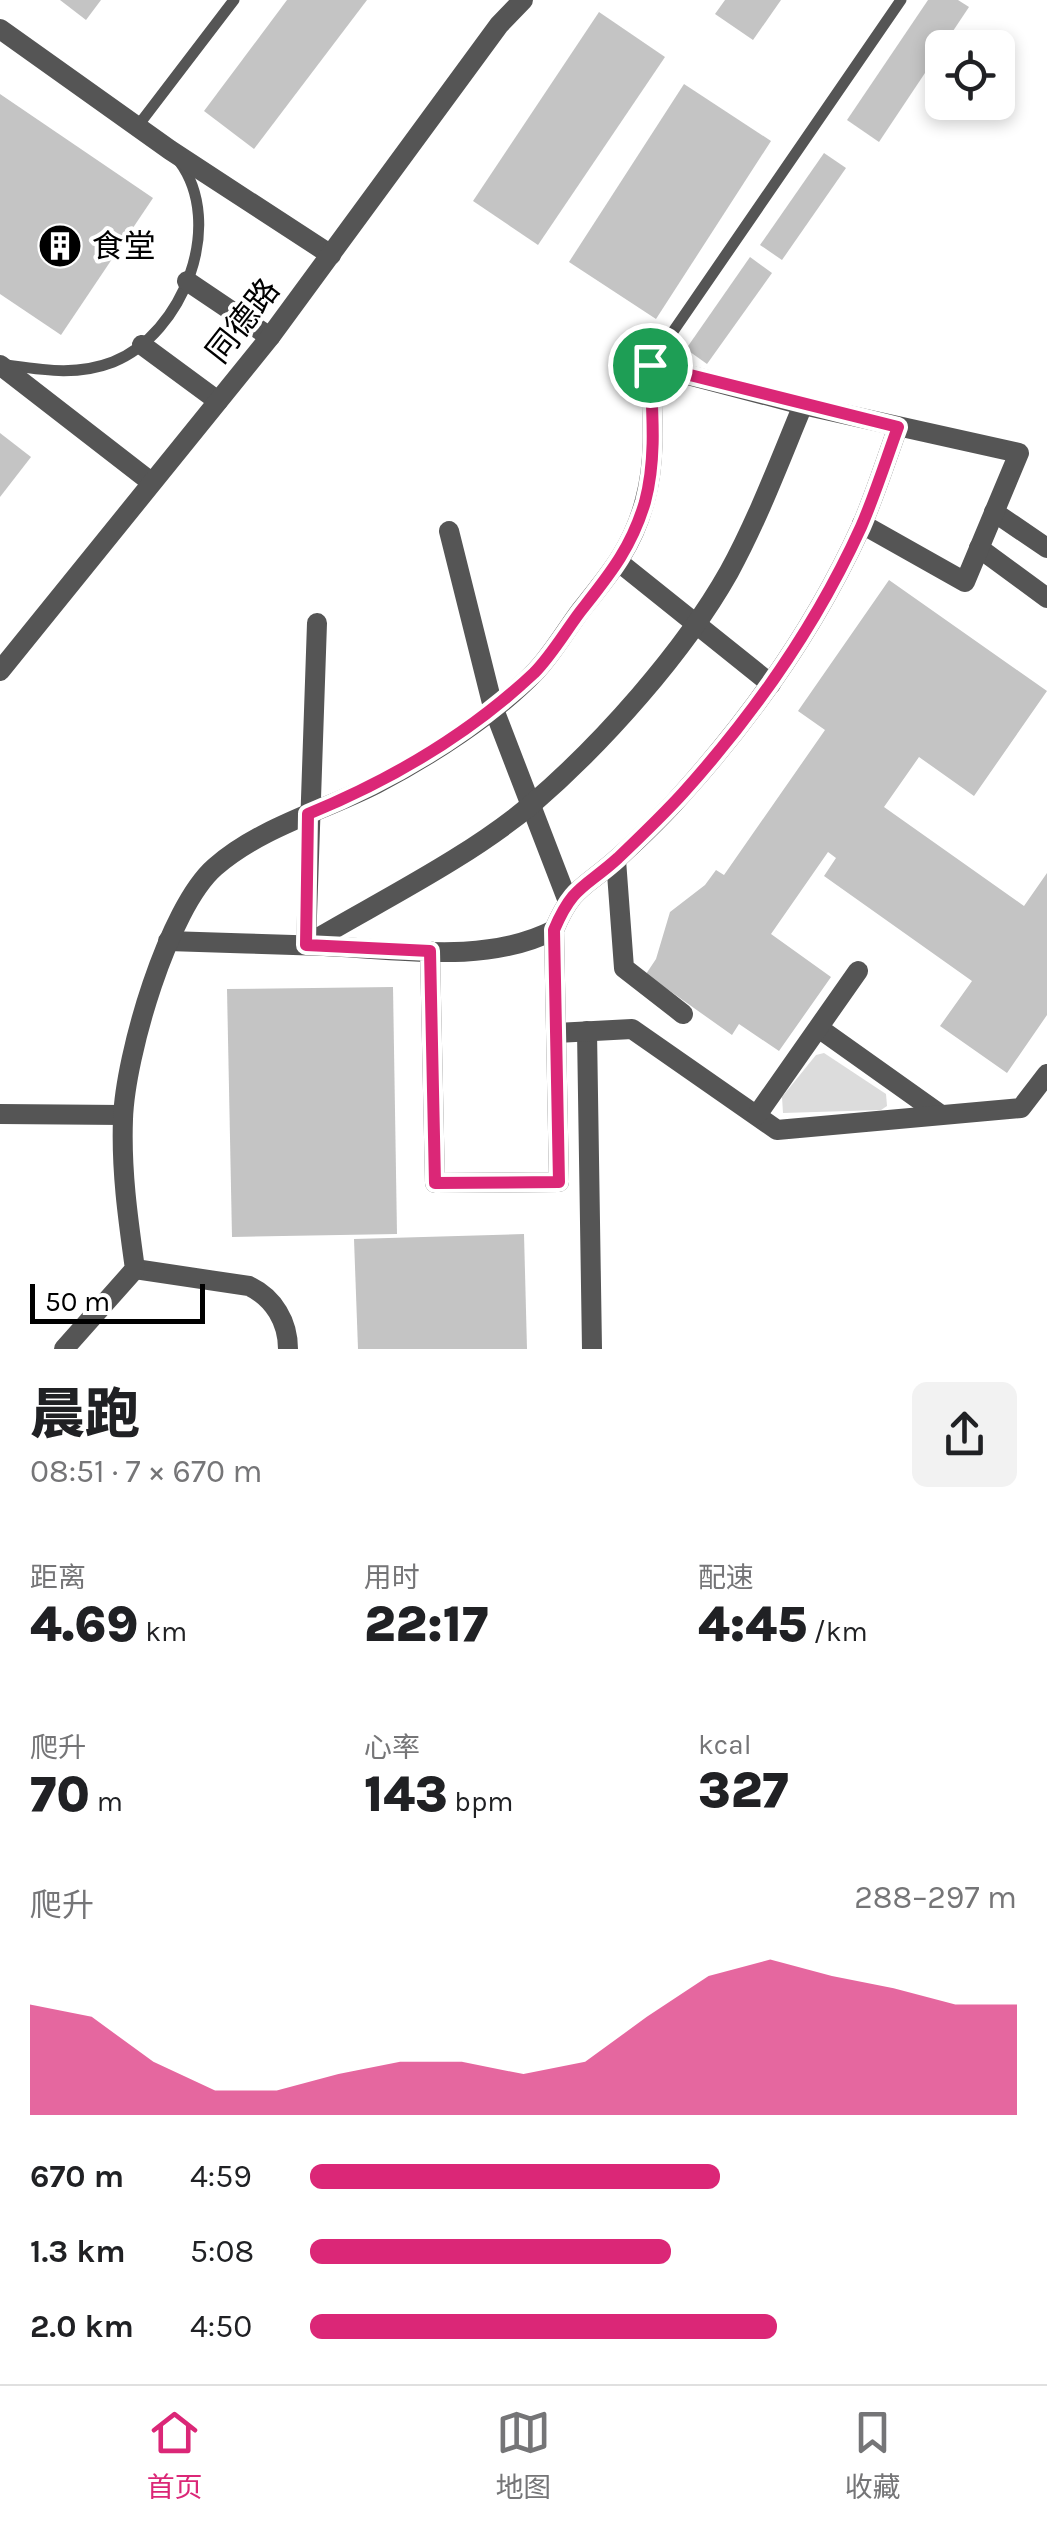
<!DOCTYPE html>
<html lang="zh">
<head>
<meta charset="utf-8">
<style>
  body { margin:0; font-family:Karla,"Noto Sans SC",sans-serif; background:#f2f2f2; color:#202124; height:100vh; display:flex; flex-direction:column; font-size:38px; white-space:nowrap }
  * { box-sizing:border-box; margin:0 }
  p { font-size:32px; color:#757577 }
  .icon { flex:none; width:55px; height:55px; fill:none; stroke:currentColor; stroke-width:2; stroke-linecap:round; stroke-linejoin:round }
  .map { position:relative; height:1349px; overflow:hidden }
  .sheet { display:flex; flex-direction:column; background:#fff; flex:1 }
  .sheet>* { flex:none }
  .fabs { position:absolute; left:925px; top:30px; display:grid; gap:20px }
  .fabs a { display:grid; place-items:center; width:90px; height:90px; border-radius:15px; background:#fff; box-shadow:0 5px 15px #0003; font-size:50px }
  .scale { position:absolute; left:30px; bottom:25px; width:175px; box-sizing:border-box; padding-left:10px; border:5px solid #000; border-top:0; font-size:28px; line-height:35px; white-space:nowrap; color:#000; -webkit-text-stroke:8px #fff; paint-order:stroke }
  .pin { position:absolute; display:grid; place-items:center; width:85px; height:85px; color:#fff; margin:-42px; border:5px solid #fff; border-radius:50%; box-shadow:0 2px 10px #0007 }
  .round { display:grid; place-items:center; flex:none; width:105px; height:105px; border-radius:15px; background:#f2f2f2 }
  .headline { display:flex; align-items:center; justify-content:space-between; height:170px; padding:0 30px }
  h1 { font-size:55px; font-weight:800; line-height:75px }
  .stats { display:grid; grid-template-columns:repeat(3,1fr); gap:15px; height:170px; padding:10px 30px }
  .stats div { display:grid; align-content:center }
  .stats b { font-size:50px; font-weight:800 }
  .stats small { font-size:28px; font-weight:400 }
  .stats p { font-size:28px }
  .chart { height:280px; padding:20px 30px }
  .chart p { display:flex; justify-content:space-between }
  .chart svg { width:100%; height:180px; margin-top:10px; fill:#db2777; opacity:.7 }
  ul { padding:0 30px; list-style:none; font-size:32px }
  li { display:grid; grid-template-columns:160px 120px 1fr; align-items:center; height:75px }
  li i { height:25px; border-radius:12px; background:#db2777 }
  .menu { display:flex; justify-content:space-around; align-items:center; height:140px; border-top:2px solid #e0e0e0; background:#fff; font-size:28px; color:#757577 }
  .menu a { display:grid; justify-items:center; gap:5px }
  .menu .active { color:#db2777 }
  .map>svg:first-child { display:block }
  .green { fill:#dcdcdc }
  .building { fill:#c4c4c4 }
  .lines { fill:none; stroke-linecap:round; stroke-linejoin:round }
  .service { stroke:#555; stroke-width:11 }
  .minor { stroke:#555; stroke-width:20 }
  .route-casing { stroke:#fff; stroke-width:20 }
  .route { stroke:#db2777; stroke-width:12 }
  .labels { text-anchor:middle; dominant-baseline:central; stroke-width:8; stroke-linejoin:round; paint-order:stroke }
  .poi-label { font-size:32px; fill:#000; stroke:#fff; text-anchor:start }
  .street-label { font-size:32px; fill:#000; stroke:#fff }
</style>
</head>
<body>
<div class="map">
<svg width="1047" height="1349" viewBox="0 0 1047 1349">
  <rect width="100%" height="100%" fill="#fff"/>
  <!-- green -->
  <polygon class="green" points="824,1053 886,1094 887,1106 881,1110 783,1113 782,1097 816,1055"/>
  <!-- building -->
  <g class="building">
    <polygon points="60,0 101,0 86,20"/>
    <polygon points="287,0 367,0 254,149 204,111"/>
    <polygon points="725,0 781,0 753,40 715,14"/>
    <polygon points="928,0 958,0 969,7 879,142 847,120"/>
    <polygon points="599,12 665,57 538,245 473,201"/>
    <polygon points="684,84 771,141 656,319 569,262"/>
    <polygon points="0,94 153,198 61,335 0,294"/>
    <polygon points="824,153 846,168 782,260 760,245"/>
    <polygon points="750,257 772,273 707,364 686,349"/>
    <polygon points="0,433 31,457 0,497"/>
    <polygon points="889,580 1047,691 974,796 919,757 884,807 1024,906 1047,873 1047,1015 1007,1073 940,1026 972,981 824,876 836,858 828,852 771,934 831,977 779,1051 739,1024 732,1035 646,974 656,959 670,912 705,885 716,870 724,875 825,730 798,711"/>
    <polygon points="393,987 397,1234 232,1237 227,989"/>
    <polygon points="524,1234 527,1349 358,1349 354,1239"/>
  </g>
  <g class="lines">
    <!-- service -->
    <g class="service">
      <polyline points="137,127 234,0"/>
      <path d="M7 365C43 370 77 376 113 362 183 334 226 224 179 161"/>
      <polyline points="650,365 901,0"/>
    </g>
    <!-- minor -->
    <g class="minor">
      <polyline points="0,29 170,150 331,255"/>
      <polyline points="187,281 270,337"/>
      <polyline points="142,345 218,401"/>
      <polyline points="0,365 151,482"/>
      <polyline points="994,512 1047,548"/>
      <polyline points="449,531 493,707 567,899"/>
      <polyline points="979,548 1047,598"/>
      <polyline points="620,563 771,684"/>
      <path d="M317 623 306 945C378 902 468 858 532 804 602 744 684 652 729 572 758 519 780 460 803 405"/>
      <polyline points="0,671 270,337 499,25 523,0"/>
      <polyline points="616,860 624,968 683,1014"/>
      <path d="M168 941C220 943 272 944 324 946 397 949 486 965 554 930"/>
      <path d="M430 951 435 1183 559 1182 554 930C573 885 585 888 618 858 640 838 663 816 683 793 755 713 816 626 861 527 875 495 886 460 898 427"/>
      <polyline points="820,1029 941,1115"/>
      <polyline points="587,1031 592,1349"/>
      <polyline points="556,1033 632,1029 777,1130 1021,1108 1047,1074"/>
      <polyline points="0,1114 123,1115"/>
      <polyline points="757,1115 858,971"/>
      <path d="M135 1269 249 1286C274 1298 288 1322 288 1349"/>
      <path d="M64 1349 135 1269C128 1219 121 1170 123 1119 125 1056 168 908 215 867 261 827 323 811 376 784 430 756 494 715 536 671 553 653 566 630 581 610 610 574 633 547 645 500 657 456 652 410 650 365L803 405 1019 453 965 582 862 524"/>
    </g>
  </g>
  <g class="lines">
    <defs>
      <path id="route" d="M650 365 898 427C886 460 875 495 861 527 816 626 755 713 683 793 663 815 640 837 618 858 585 888 573 885 554 930L559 1182 435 1183 430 951 306 945 308 814C391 780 468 735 534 673 551 656 565 632 580 612 609 575 631 549 645 502 657 457 652 410 650 365Z"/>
    </defs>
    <!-- route casing -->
    <use href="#route" class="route-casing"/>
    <!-- route -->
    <use href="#route" class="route"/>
  </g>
  <!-- icons -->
  <defs>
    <symbol id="building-disc" viewBox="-11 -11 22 22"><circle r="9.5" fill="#000" stroke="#fff"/><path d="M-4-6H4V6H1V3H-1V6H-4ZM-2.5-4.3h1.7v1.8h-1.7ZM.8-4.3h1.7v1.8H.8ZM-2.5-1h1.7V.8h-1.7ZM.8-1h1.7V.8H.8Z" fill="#fff"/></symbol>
  </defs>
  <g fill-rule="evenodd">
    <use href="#building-disc" x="35" y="221" width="50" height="50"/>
  </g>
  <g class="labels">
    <!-- poi labels -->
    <g class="poi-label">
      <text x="92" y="246">食堂</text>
    </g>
    <!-- street labels -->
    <g class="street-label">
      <text transform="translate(243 321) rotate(-52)">同德路</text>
    </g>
  </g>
</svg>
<div class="fabs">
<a><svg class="icon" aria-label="locate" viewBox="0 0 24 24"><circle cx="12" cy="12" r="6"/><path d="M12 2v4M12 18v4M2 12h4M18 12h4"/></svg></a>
</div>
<div class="scale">50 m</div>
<div class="pin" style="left:650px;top:365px;background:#1e9e55"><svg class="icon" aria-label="arrive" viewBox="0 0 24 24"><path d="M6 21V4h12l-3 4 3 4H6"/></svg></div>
</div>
<section class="sheet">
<div class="headline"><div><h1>晨跑</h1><p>08:51 · 7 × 670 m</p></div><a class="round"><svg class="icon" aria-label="share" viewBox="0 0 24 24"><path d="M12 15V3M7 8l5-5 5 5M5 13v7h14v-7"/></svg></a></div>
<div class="stats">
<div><p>距离</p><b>4.69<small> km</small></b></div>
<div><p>用时</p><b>22:17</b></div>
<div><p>配速</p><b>4:45<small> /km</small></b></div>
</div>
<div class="stats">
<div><p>爬升</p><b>70<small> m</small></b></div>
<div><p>心率</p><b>143<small> bpm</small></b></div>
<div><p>kcal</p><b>327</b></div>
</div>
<div class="chart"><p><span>爬升</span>288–297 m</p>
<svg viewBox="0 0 160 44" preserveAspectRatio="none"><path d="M0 44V17L10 20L20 31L30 38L40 38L50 34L60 31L70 31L80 34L90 31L100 20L110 10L120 6L130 10L140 13L150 17L160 17V44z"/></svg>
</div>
<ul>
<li><b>670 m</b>4:59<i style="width:58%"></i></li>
<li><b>1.3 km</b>5:08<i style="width:51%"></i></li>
<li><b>2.0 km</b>4:50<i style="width:66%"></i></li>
</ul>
</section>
<nav class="menu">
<a class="active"><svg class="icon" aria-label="home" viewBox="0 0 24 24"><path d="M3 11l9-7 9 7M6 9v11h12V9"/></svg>首页</a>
<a><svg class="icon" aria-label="map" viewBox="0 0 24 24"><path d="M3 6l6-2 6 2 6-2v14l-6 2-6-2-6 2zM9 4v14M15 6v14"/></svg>地图</a>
<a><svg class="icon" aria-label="saved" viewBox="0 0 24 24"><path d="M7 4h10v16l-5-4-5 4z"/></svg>收藏</a>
</nav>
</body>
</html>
